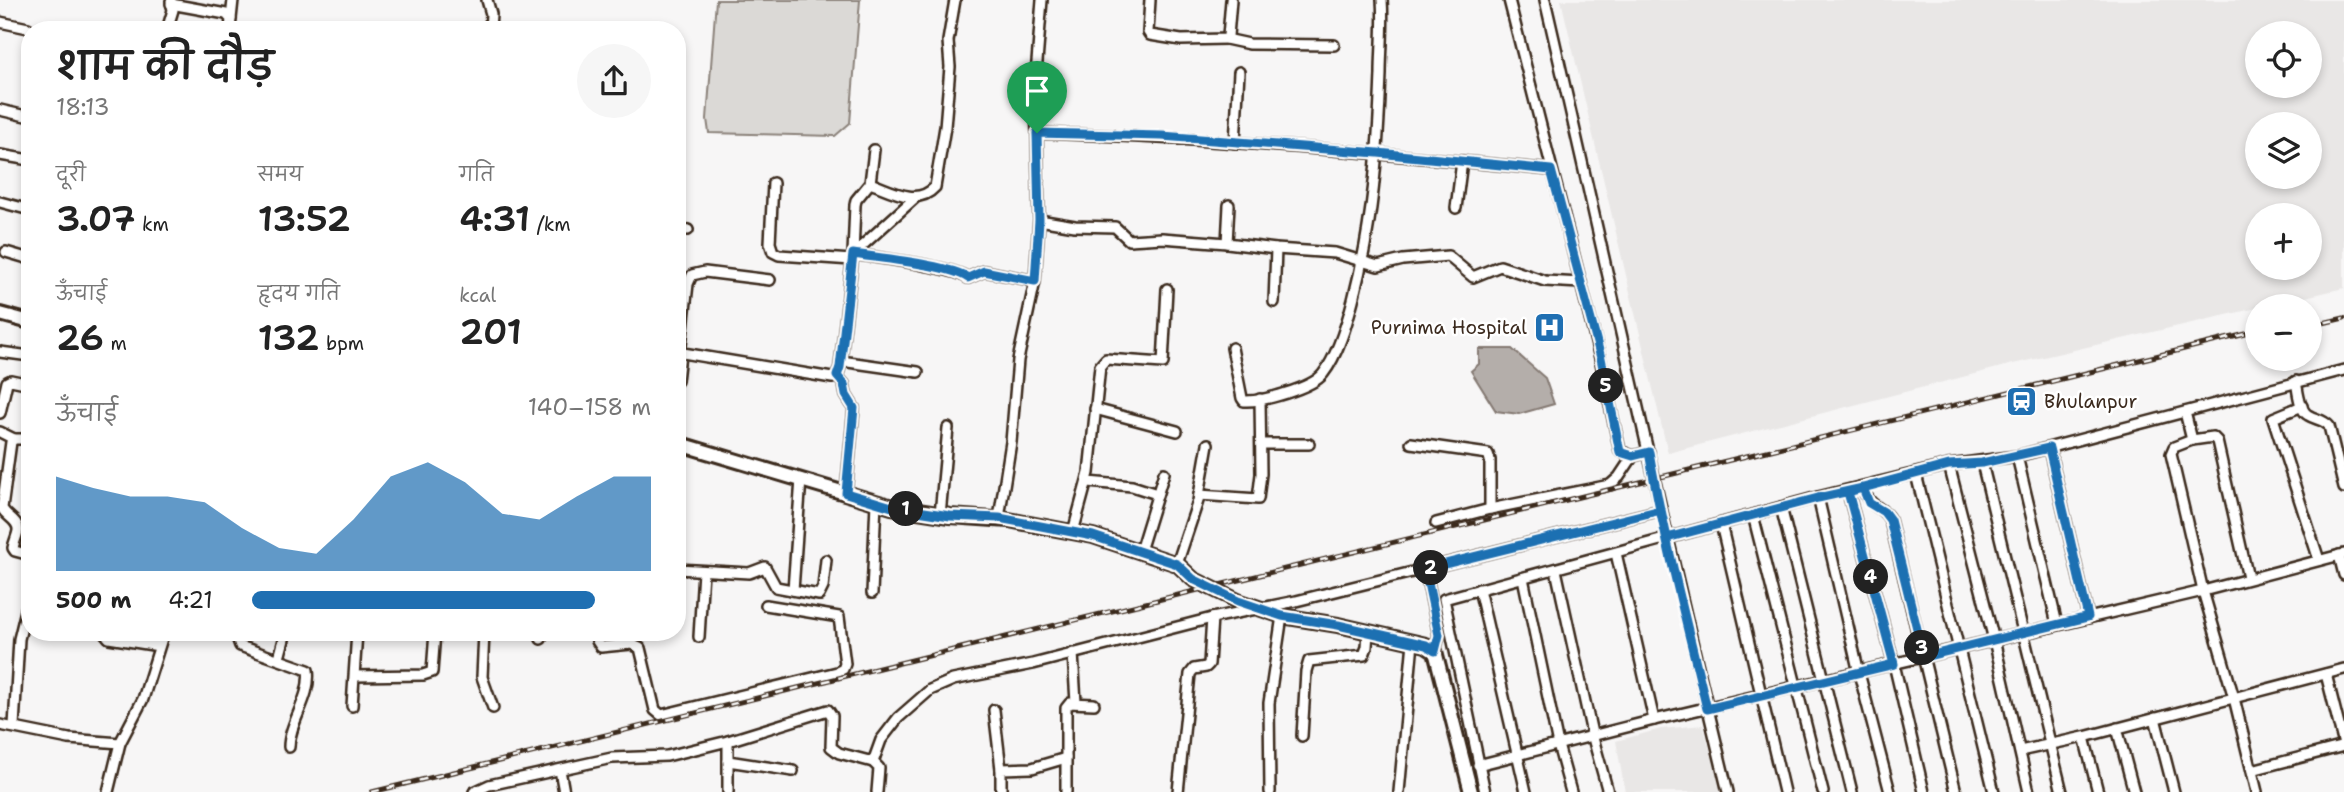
<!DOCTYPE html>
<html lang="hi">
<head>
<meta charset="utf-8">
<style>
  body { margin:0; font-family:"Shantell Sans","Playpen Sans Deva",sans-serif; background:#f6f6f6; color:#222; height:100vh; display:flex; flex-direction:column; font-size:26px; white-space:nowrap }
  * { box-sizing:border-box; margin:0 }
  p { font-size:23px; color:#767676 }
  .icon { flex:none; width:38px; height:38px; fill:none; stroke:currentColor; stroke-width:2; stroke-linecap:round; stroke-linejoin:round }
  .map { position:relative; flex:1; overflow:hidden }
  .details { position:absolute; left:21px; top:21px; width:665px; height:620px; display:flex; flex-direction:column; background:#fff; border-radius:28px; box-shadow:0 4px 10px #0003 }
  .details>* { flex:none }
  .fabs { position:absolute; left:2245px; top:21px; display:grid; gap:14px }
  .fabs a { display:grid; place-items:center; width:77px; height:77px; border-radius:50%; background:#fff; box-shadow:0 4px 10px #0003; font-size:35px }
  .pin { position:absolute; display:grid; place-items:center; width:60px; height:60px; color:#fff; margin:-72px -30px; border-radius:50% 50% 50% 0; rotate:-45deg; box-shadow:0 0 7px #0007 }
  .pin .icon { rotate:45deg }
  .km { position:absolute; width:35px; height:35px; margin:-18px; border-radius:50%; background:#222; color:#fff; font-size:19px; line-height:35px; text-align:center }
  .round { display:grid; place-items:center; flex:none; width:74px; height:74px; border-radius:37px; background:#f6f6f6 }
  .overview { display:flex; align-items:center; justify-content:space-between; height:119px; padding:0 35px }
  h1 { font-size:38px; font-weight:600; line-height:52px }
  .figures { display:grid; grid-template-columns:repeat(3,1fr); gap:10px; height:119px; padding:7px 35px }
  .figures div { display:grid; align-content:center }
  .figures b { font-size:35px; font-weight:600 }
  .figures small { font-size:19px; font-weight:400 }
  .figures p { font-size:19px }
  .chart { height:196px; padding:14px 35px }
  .chart p { display:flex; justify-content:space-between }
  .chart svg { width:100%; height:126px; margin-top:7px; fill:#1f6fb2; opacity:.7 }
  ul { padding:0 35px; list-style:none; font-size:23px }
  li { display:grid; grid-template-columns:112px 84px 1fr; align-items:center; height:52px }
  li i { height:18px; border-radius:9px; background:#1f6fb2 }
  .map>svg:first-child { display:block }
  .built { fill:#e9e7e6; fill-rule:evenodd }
  .green { fill:#dbd9d6; stroke:#8b827a; stroke-width:2 }
  .water { fill:#b4aeaa; stroke:#847972; stroke-width:2 }
  .lines { fill:none; stroke-linecap:round; stroke-linejoin:round }
  .street-casing { stroke:#3b2a1e; stroke-width:14 }
  .secondary-casing { stroke:#3b2a1e; stroke-width:18 }
  .street { stroke:#fff; stroke-width:9 }
  .secondary { stroke:#fff; stroke-width:12 }
  .rail-casing { stroke:#3b2a1e; stroke-width:5 }
  .rail { stroke:#fff; stroke-width:2.5; stroke-dasharray:8; stroke-linecap:butt }
  .route-casing { stroke:#fff; stroke-width:14 }
  .route { stroke:#1f6fb2; stroke-width:9 }
  .labels { text-anchor:middle; dominant-baseline:central; stroke-width:5; stroke-linejoin:round; paint-order:stroke }
  .poi-label { font-size:19px; fill:#3b2a1e; stroke:#fff; text-anchor:end }
</style>
</head>
<body>
<div class="map">
<svg width="2344" height="792" viewBox="0 0 2344 792">
  <rect width="100%" height="100%" fill="#f7f6f6"/>
  <filter id="ink" filterUnits="userSpaceOnUse"><feTurbulence type="fractalNoise" baseFrequency=".0143" numOctaves="2"/><feDisplacementMap in="SourceGraphic" scale="14" xChannelSelector="R" yChannelSelector="G"/><feConvolveMatrix kernelMatrix="1 2 1 2 8 2 1 2 1" color-interpolation-filters="sRGB"/></filter>
  <g filter="url(#ink)">
    <!-- built -->
    <g class="built">
      <path d="M1561 0H2344V288L2013 364 1668 453ZM2258 33H2310V86H2258ZM2258 124H2310V177H2258ZM2258 215H2310V268H2258Z"/>
      <polygon points="1703,725 1722,792 1625,792 1616,741 1661,729"/>
    </g>
    <!-- green -->
    <polygon class="green" points="716,0 860,0 850,123 835,136 709,133 707,119"/>
    <!-- water -->
    <polygon class="water" points="1479,349 1512,349 1545,378 1554,404 1519,414 1496,411 1471,371 1479,364"/>
    <g class="lines">
      <defs>
        <g id="street">
          <polyline points="487,0 491,14 490,30"/>
          <polyline points="1150,0 1148,32 1150,35 1181,40 1226,39 1228,36 1231,0"/>
          <polyline points="1509,0 1600,358 1620,451 1633,456 1649,452"/>
          <path d="M1545 0C1606 264 1664 529 1728 792"/>
          <polyline points="171,4 226,14 231,19 230,30"/>
          <polyline points="231,19 233,0"/>
          <polyline points="0,22 28,28"/>
          <polyline points="167,30 173,10 171,1"/>
          <polyline points="1226,39 1249,44 1334,45"/>
          <polyline points="0,110 30,117"/>
          <polyline points="1037,133 1035,87 1042,0"/>
          <polyline points="1235,143 1239,72"/>
          <polyline points="0,155 30,160"/>
          <polyline points="773,183 770,243 773,252 779,255 852,260"/>
          <path d="M870 183C890 190 917 207 935 187L945 127 950 67 948 41 955 0"/>
          <polyline points="0,202 30,210"/>
          <polyline points="1229,205 1227,243 1276,249 1335,253 1378,266 1403,260 1448,256 1473,277 1500,266 1545,281 1581,283"/>
          <polyline points="1456,208 1462,161"/>
          <polyline points="1039,220 1075,226 1115,227 1129,240 1162,238 1227,243"/>
          <polyline points="677,228 688,230"/>
          <polyline points="6,252 30,259"/>
          <path d="M853 254C878 258 951 266 968 278L984 271 1035 281 1039 220 1037 133C1209 138 1380 153 1551 170"/>
          <polyline points="853,254 916,197"/>
          <polyline points="1274,302 1276,249"/>
          <path d="M1232 348 1242 398 1244 401C1262 402 1312 388 1323 374 1338 355 1347 323 1353 300 1373 223 1378 154 1381 74 1381 50 1384 25 1382 0"/>
          <polyline points="0,352 30,356"/>
          <polyline points="677,352 832,378 837,376 840,367 853,254 855,205 856,200 870,183 874,150"/>
          <polyline points="841,361 918,372"/>
          <polyline points="837,376 844,384 846,395 854,408 846,493"/>
          <polyline points="677,381 688,284 692,275 705,272 770,280"/>
          <path d="M2296 381C2298 391 2299 410 2308 415 2316 420 2323 419 2329 426L2344 488"/>
          <polyline points="2302,406 2273,418 2319,560"/>
          <polyline points="1095,409 1177,431"/>
          <polyline points="2185,412 2192,440 2213,437 2217,441 2248,578"/>
          <polyline points="0,413 7,382 11,380 30,384"/>
          <polyline points="0,432 14,439"/>
          <path d="M30 439H14L11 442 2 508C6 517 19 520 18 531 17 537 14 542 13 548L15 551 30 555"/>
          <polyline points="2192,440 2174,447 2171,454 2203,591 2234,698 2257,792"/>
          <polyline points="1411,443 1488,454 1490,460 1490,509"/>
          <polyline points="1261,444 1309,444"/>
          <polyline points="2049,448 2088,617"/>
          <polyline points="2017,456 2057,624"/>
          <polyline points="1982,463 2062,792"/>
          <polyline points="1949,465 1994,640 2029,792"/>
          <polyline points="1916,474 1994,792"/>
          <polyline points="1088,482 1132,486 1157,494"/>
          <path d="M1863 488C1872 512 1881 503 1890 520L1956 792"/>
          <polyline points="1848,492 1894,664 1924,792"/>
          <polyline points="1199,495 1258,499 1261,474 1260,399"/>
          <polyline points="1818,497 1859,673 1890,792"/>
          <polyline points="1781,507 1852,792"/>
          <polyline points="940,515 948,428"/>
          <polyline points="1753,515 1823,792"/>
          <polyline points="999,518 1011,442 1018,360 1035,281"/>
          <polyline points="1436,523 1490,509 1610,485 1619,477 1633,456"/>
          <polyline points="1721,524 1784,792"/>
          <polyline points="1073,532 1089,473 1100,366 1106,359 1163,363 1167,289"/>
          <polyline points="1140,551 1164,473"/>
          <polyline points="1616,553 1654,720"/>
          <polyline points="2339,555 2344,575"/>
          <polyline points="1177,564 1198,501 1208,444"/>
          <polyline points="677,569 749,573 765,567 776,587 819,595 823,587 826,560"/>
          <polyline points="1425,569 1439,635 1435,651"/>
          <polyline points="1556,570 1593,738 1608,792"/>
          <polyline points="1523,578 1558,745 1571,792"/>
          <polyline points="1479,589 1526,792"/>
          <polyline points="793,590 801,479"/>
          <polyline points="872,593 876,502"/>
          <polyline points="104,632 109,638 159,646"/>
          <path d="M235 632 240 646 308 670C312 697 289 722 289 747"/>
          <polyline points="484,632 482,677 493,708"/>
          <polyline points="597,632 597,641 601,647 631,644 640,648 655,710 661,715 837,672 843,669 845,664 839,617 766,605"/>
          <polyline points="699,637 703,571"/>
          <polyline points="541,639 542,632"/>
          <polyline points="1073,653 1076,703"/>
          <polyline points="279,658 286,632"/>
          <polyline points="2326,674 2344,745"/>
          <polyline points="355,676 423,675 432,672 435,632"/>
          <polyline points="352,706 357,632"/>
          <polyline points="994,710 1001,769"/>
          <polyline points="2155,718 2174,792"/>
          <polyline points="0,725 69,739 120,743"/>
          <polyline points="14,726 19,639 30,594"/>
          <polyline points="2117,728 2134,792"/>
          <polyline points="1302,736 1306,671 1309,661 1364,655 1367,647 1368,632"/>
          <polyline points="2084,737 2098,792"/>
          <polyline points="2020,751 2084,737 2344,669"/>
          <polyline points="728,761 793,771"/>
          <polyline points="873,762 879,768 877,792"/>
          <polyline points="1478,765 1654,720 2203,591 2344,554"/>
          <polyline points="560,770 564,792"/>
          <polyline points="2252,770 2344,746"/>
          <polyline points="108,792 120,743 143,699 164,632"/>
          <polyline points="474,792 489,785 612,758 667,756 728,741 828,710 832,716 831,747 839,753 873,762 881,740 898,718 930,690 953,680 1033,664 1212,618 1296,601 1661,510"/>
          <polyline points="728,792 728,741"/>
          <polyline points="1001,792 1001,769 1032,768 1066,758"/>
          <polyline points="1066,792 1066,708 1070,703 1094,704"/>
          <polyline points="1178,792 1190,674 1194,669 1206,667 1209,664 1212,618"/>
          <polyline points="1270,792 1269,703 1282,616"/>
          <polyline points="1399,792 1413,642"/>
          <polyline points="1485,792 1444,599 1818,497 1949,465 2017,456 2344,370"/>
        </g>
        <g id="secondary">
          <polyline points="0,314 30,322"/>
          <polyline points="677,443 892,507 950,516 1009,520 1093,536 1177,564 1193,579 1238,601 1282,616 1338,625 1426,645 1435,651 1471,792"/>
        </g>
      </defs>
      <!-- street casing -->
      <use href="#street" class="street-casing"/>
      <!-- secondary casing -->
      <use href="#secondary" class="secondary-casing"/>
      <!-- street -->
      <use href="#street" class="street"/>
      <!-- secondary -->
      <use href="#secondary" class="secondary"/>
      <defs>
        <g id="rail">
          <polyline points="2310,326 2344,318"/>
          <polyline points="372,792 2258,331"/>
        </g>
      </defs>
      <!-- rail casing -->
      <use href="#rail" class="rail-casing"/>
      <!-- rail -->
      <use href="#rail" class="rail"/>
    </g>
  </g>
  <g class="lines" filter="url(#ink)">
    <defs>
      <path id="route" d="M1037 133 1039 220 1035 281 984 271 968 278C951 265 878 258 853 254L840 367 837 376 844 384 846 395 854 408 846 493 892 507 950 516 999 518 1093 536 1177 564 1193 579 1238 601 1282 616 1338 625 1413 642 1426 645 1435 651 1439 635 1425 569 1661 510 1667 538 1818 498 1863 488 1869 503 1884 512 1890 520 1924 657 2088 617 2049 448 1982 463 1949 465 1848 492 1894 664 1707 709C1687 624 1664 538 1649 452L1633 456 1620 452 1601 358 1551 170 1378 153 1162 136 1037 133"/>
    </defs>
    <!-- route casing -->
    <use href="#route" class="route-casing"/>
    <!-- route -->
    <use href="#route" class="route"/>
  </g>
  <!-- icons -->
  <defs>
    <symbol id="hospital-square" viewBox="-11 -11 22 22"><rect x="-9" y="-9" width="18" height="18" rx="4" fill="#1f6fb2" stroke="#fff"/><path d="M-5-5h3v3.5h4V-5h3V5h-3V1.5h-4V5h-3Z" fill="#fff"/></symbol>
    <symbol id="station-square" viewBox="-11 -11 22 22"><rect x="-9" y="-9" width="18" height="18" rx="4" fill="#1f6fb2" stroke="#fff"/><path d="M-3-6H3Q5-6 5-4V2Q5 4 3 4L4.5 6H3L1.5 4h-3L-3 6H-4.5L-3 4Q-5 4-5 2V-4Q-5-6-3-6ZM-3.5-4v3h7v-3ZM-3.5 1v1.5H-2V1ZM2 1v1.5H3.5V1Z" fill="#fff"/></symbol>
  </defs>
  <g fill-rule="evenodd">
    <use href="#hospital-square" x="1532" y="310" width="35" height="35"/>
    <use href="#station-square" x="2004" y="384" width="35" height="35"/>
  </g>
  <g class="labels">
    <!-- poi labels -->
    <g class="poi-label">
      <text x="1527" y="327">Purnima Hospital</text>
      <text x="2044" y="401" text-anchor="start">Bhulanpur</text>
    </g>
  </g>
</svg>
<div class="fabs">
<a><svg class="icon" aria-label="locate" viewBox="0 0 24 24"><circle cx="12" cy="12" r="6"/><path d="M12 2v4M12 18v4M2 12h4M18 12h4"/></svg></a>
<a><svg class="icon" aria-label="layers" viewBox="0 0 24 24"><path d="M12 4l9 5-9 5-9-5zM3 14l9 5 9-5"/></svg></a>
<a>+</a>
<a>−</a>
</div>
<div class="pin" style="left:1037px;top:133px;background:#1e9e55"><svg class="icon" aria-label="arrive" viewBox="0 0 24 24"><path d="M6 21V4h12l-3 4 3 4H6"/></svg></div>
<b class="km" style="left:906px;top:509px">1</b>
<b class="km" style="left:1431px;top:568px">2</b>
<b class="km" style="left:1922px;top:648px">3</b>
<b class="km" style="left:1871px;top:577px">4</b>
<b class="km" style="left:1606px;top:386px">5</b>
<section class="details">
<div class="overview"><div><h1>शाम की दौड़</h1><p>18:13</p></div><a class="round"><svg class="icon" aria-label="share" viewBox="0 0 24 24"><path d="M12 15V3M7 8l5-5 5 5M5 13v7h14v-7"/></svg></a></div>
<div class="figures">
<div><p>दूरी</p><b>3.07<small> km</small></b></div>
<div><p>समय</p><b>13:52</b></div>
<div><p>गति</p><b>4:31<small> /km</small></b></div>
</div>
<div class="figures">
<div><p>ऊँचाई</p><b>26<small> m</small></b></div>
<div><p>हृदय गति</p><b>132<small> bpm</small></b></div>
<div><p>kcal</p><b>201</b></div>
</div>
<div class="chart"><p><span>ऊँचाई</span>140–158 m</p>
<svg viewBox="0 0 160 44" preserveAspectRatio="none"><path d="M0 44V11L10 15L20 18L30 18L40 20L50 29L60 36L70 38L80 26L90 11L100 6L110 13L120 24L130 26L140 18L150 11L160 11V44z"/></svg>
</div>
<ul>
<li><b>500 m</b>4:21<i style="width:86%"></i></li>
</ul>
</section>
</div>
</body>
</html>
